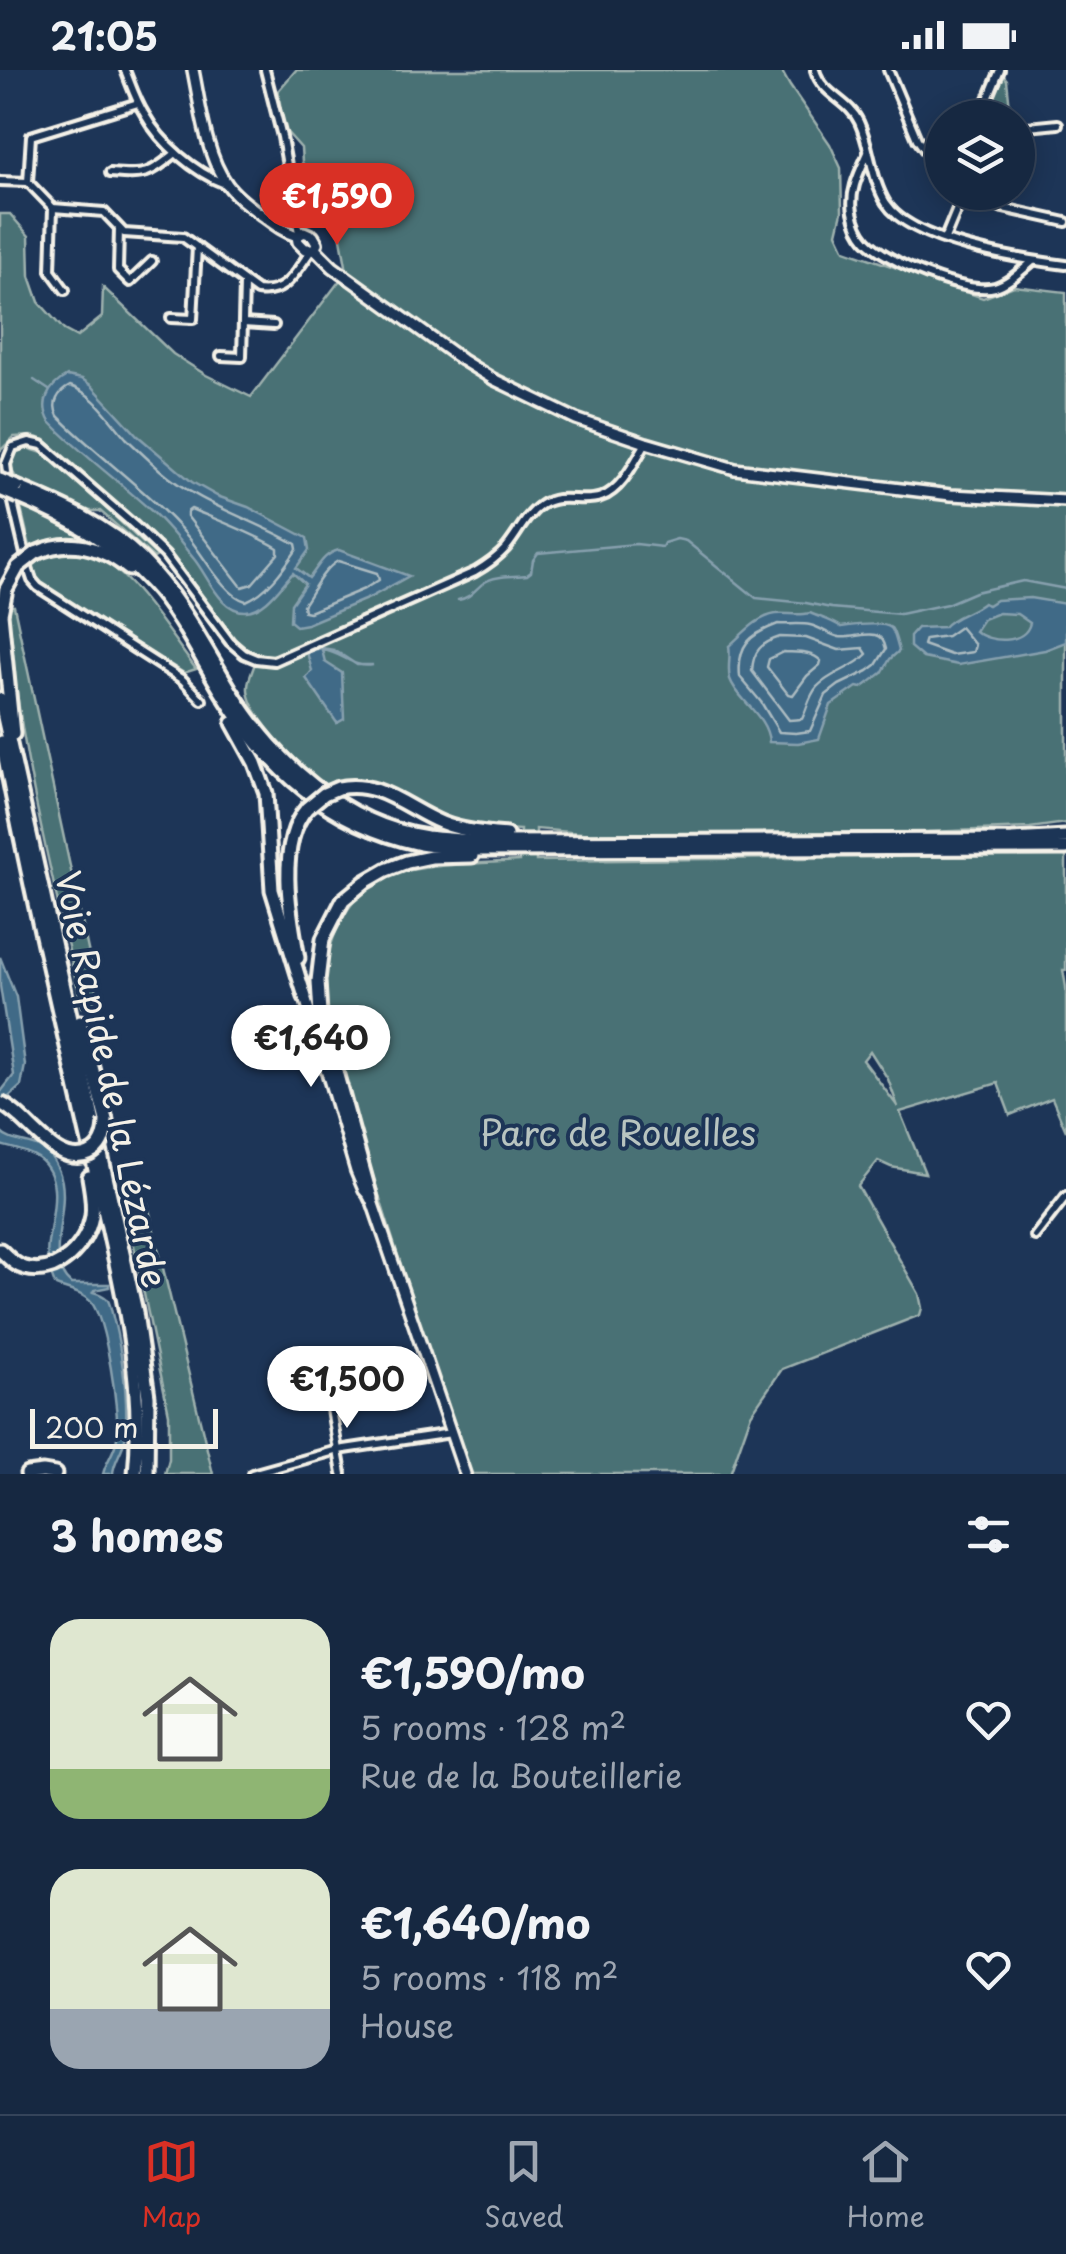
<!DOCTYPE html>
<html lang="en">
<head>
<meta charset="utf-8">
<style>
  :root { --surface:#162841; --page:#23344c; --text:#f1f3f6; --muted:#9ea6b1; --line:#35445a; --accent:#d93025 }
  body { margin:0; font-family:"Playpen Sans",sans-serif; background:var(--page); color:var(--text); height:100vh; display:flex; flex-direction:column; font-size:38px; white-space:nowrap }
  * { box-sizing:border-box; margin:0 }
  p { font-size:32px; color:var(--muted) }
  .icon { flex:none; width:55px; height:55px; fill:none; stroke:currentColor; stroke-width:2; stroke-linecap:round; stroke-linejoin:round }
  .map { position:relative; height:1404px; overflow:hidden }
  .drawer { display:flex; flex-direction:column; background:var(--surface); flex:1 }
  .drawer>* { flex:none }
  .fabs { position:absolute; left:925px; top:30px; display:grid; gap:20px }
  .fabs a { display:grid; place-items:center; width:110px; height:110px; border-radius:50%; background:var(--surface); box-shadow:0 5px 25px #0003,0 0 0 2px var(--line); font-size:50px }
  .scale { position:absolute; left:30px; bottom:25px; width:188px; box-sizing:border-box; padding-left:10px; border:5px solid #f4f1e8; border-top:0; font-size:28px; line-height:35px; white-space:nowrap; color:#f4f1e8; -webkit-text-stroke:8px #1d3557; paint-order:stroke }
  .price { position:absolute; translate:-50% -85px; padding:0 22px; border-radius:35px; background:#fff; color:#222; font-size:32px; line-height:65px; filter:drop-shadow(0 2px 5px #0008) }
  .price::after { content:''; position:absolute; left:50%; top:60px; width:30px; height:22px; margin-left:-15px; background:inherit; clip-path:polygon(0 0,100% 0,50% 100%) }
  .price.current { background:var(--accent); color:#fff }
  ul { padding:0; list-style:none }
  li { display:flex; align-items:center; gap:30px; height:250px; padding:0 50px }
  li span { display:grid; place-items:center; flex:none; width:280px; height:200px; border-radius:30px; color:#555 }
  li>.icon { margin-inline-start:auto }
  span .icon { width:120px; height:120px; fill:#fffc; stroke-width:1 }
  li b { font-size:42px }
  h2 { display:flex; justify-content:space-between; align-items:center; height:120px; padding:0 50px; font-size:42px }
  .status { display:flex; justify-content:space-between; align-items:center; height:70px; padding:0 50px; background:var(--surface); direction:ltr }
  .status svg { height:28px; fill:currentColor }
  .menu { display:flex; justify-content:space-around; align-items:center; height:140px; border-top:2px solid var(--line); background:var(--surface); font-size:28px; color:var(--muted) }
  .menu a { display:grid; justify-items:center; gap:5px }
  .menu .current { color:var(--accent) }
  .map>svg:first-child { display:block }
</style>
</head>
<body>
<div class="status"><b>21:05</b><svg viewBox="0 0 49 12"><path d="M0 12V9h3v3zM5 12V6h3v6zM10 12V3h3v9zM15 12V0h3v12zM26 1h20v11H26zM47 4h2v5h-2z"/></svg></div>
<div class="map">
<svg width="1066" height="1404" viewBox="0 0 1066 1404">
  <rect width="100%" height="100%" fill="#1d3557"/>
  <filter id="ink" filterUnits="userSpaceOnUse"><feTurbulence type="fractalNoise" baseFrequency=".01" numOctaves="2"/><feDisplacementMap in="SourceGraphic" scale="20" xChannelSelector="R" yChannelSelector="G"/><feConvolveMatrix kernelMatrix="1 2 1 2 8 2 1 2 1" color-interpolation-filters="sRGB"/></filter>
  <g filter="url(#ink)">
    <g fill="#497175" stroke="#9eb1ae" stroke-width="2.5" fill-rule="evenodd">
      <path d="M296,0H781L790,16L830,74L841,98L842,142L837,163L845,180L983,228L1014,216L1066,222V753L1030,758L928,762L593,764L536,759V791L1066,785V900H1063L1066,917V1061L1052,1028L1010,1045L998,1013L900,1042L925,1103L891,1097L878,1091L858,1116L919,1224L922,1238L920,1245L782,1299L751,1344L730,1404H470C435,1301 401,1197 369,1093C356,1054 344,1015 335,976C331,962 325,946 324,931C321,890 337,842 370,815C399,793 482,794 519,791L520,760C497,758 470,760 449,751C405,732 375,700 324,717C304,697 246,646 248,617C248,608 255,596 257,587L243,579L170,484L73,394L45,370L32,366L14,367L0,381V144H10L29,166L30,206L39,232L64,260L77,267L102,247L103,217L173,284L206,305L251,327L347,201L334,131L311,106L302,92L301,78L284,59L278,21ZM870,981L888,1009L898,1037L863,990Z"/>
      <polygon points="1004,6 1007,10 1011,47 985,47"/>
      <polygon points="27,378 49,385 157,486 154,488 100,441 90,441 18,411 11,399 12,389 17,382"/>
      <polygon points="20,434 87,468 49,470 30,476"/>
      <path d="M68,482C80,483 95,485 105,491C138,513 171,567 196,599L184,603L39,512L32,494L49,486Z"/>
      <path d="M14,536L99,931L82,937C52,805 17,673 8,537Z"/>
      <polygon points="147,1130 154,1161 213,1404 165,1404 169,1389 169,1344 133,1171"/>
    </g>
    <g fill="#3f6a87" stroke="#87a0ae" stroke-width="2.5" fill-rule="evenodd">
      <path d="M67,306L82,309L92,316L138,366L192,412L217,426L248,437L307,468L309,480L296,498L309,508C319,496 323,484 339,480L409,506L369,528L307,554L296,556L290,551L291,534L305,514L293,503C281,515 266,540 246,541C220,542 208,506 194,489C180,472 165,452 148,438C116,409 80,383 50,352C39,334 48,316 67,306Z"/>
      <path d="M1030,528L1066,534V572L1045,580L958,595L923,588L910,577V566L917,558L944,557C954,545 971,543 983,533L988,535L996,530ZM998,543L1017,544L1030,553C1025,575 989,573 975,561L983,549Z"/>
      <path d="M810,543C821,548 831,550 841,557C849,556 883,551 891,558C894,561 898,577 899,581L890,589L882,603L862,618L857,617L831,635L819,669L798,673L769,672C767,645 737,630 730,609C727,599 731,586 729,576C743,564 756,547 776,544C788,543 799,546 810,543Z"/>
      <path d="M321,578L334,580L357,595H373C352,599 343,582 322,580L325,592L342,603L344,649L337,653L306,608L312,601L307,582Z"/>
      <polygon points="0,887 16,927 25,995 21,1016 0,1035 0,1023 14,1005 0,916"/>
      <path d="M0,1062C17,1079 43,1064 58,1099C75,1136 40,1188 71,1214H109V1217L94,1220L93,1222C97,1223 104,1226 107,1229C111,1234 112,1245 114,1251C123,1289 129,1329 125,1368C123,1381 113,1392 113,1404H103C106,1391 115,1382 117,1368C120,1345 106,1249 91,1232C83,1223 67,1220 56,1216L54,1212C49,1201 46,1185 48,1173C51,1147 65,1108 38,1088C28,1081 12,1078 0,1075Z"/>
    </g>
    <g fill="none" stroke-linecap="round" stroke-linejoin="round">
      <g stroke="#acbbc1" stroke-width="2.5">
        <path d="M70,316C94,323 110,350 126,368C137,379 149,390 160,400C200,435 251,448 296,474L297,479C284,498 268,522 246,531C225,526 204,486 189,468C150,422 101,389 58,346C51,334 58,322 70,316Z"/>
        <path d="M191,439C220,451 250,462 278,478V484L252,514L242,517L187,446V442Z"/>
        <path d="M338,491L377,503L379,510L364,519L309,542L304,541L303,535C313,521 323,499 338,491Z"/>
        <path d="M778,554C788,555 800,553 810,555C820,557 829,565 839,567C856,570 881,553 886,579L876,595L868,601L839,615L826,625L810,661L796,663L779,662L761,632L740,607C737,575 749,565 778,554Z"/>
        <polygon points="960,557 975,575 973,582 951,585 923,575 925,569 947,566"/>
        <path d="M780,567L806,568L839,580L863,578L867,584C853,599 831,602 817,617C809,626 807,639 802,649L789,650L752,601C753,581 761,573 780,567Z"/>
        <path d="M783,582C796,583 811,581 821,591L820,595L807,606L793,625L788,624L767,597L769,589Z"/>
      </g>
      <g stroke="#87a0ae" stroke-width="2.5">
        <polyline points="34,310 49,320"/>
        <path d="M458,530C473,527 474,519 485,512C495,505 515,507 527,505L531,502L533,490L538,483L636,474L662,477L664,473L677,469L686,471L756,528L806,533L831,538L900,544L947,534L975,522L1023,511L1066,519"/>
      </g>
      <g stroke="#f4f1e8" stroke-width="14">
        <g id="street">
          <path d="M125,0C131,15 136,31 145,45C161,74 194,102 225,114"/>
          <polyline points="265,0 282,67 299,163"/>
          <path d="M815,0C822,25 849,30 859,52C871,78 871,109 886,133C913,174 1020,189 1066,195"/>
          <polyline points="888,0 917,69 942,103"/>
          <polyline points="980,48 1000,0"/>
          <polyline points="1018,58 1058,54"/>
          <path d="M868,83C860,101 849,121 853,142C855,152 859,162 866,170C886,192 966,225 995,217C1009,213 1022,200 1033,191"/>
          <path d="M110,103C146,106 148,105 176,83"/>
          <path d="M0,111L28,112L53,138L104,142L124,163L183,167L257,221C287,225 295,202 311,181"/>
          <polyline points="28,112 31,66 138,33"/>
          <polyline points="967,122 1003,138 1066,152"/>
          <polyline points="53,138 51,201 65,220"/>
          <polyline points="119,159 118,200 130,212 152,191"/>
          <polyline points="945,168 964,122"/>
          <polyline points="171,248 193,249 197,177"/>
          <polyline points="243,253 274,255"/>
          <polyline points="221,286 242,287 244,214"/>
          <path d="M8,411L6,394L13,377L29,372L42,375L135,456L165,485L230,572L244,584L256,589L274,591L475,502C487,495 497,488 506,478C517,465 526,445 541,435C561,422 581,434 601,427C622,420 635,391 646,373"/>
          <polyline points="11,424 29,501 32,510 38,517 183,610 202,630"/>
          <polyline points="1035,1166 1066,1126"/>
          <polyline points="329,1327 342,1404"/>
          <polyline points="252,1404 338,1380 451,1363"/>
        </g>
      </g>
      <g stroke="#f4f1e8" stroke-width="16">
        <g id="secondary">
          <path d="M193,0C200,34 206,87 227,114C236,127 251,137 263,146C274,154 284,162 297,166L304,162L313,166L317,173L315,179H305L298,172L297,166"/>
          <polyline points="315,179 333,197 462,290 493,309 576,349 646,373 735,399 951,425 1066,431"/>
          <polyline points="305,927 356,1101 364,1120 371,1128 465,1404"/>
        </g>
      </g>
      <g stroke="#f4f1e8" stroke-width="19">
        <g id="highway">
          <path d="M17,417C61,435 107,455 141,489C180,528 203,575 231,621C274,691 342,754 427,767C444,769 462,770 480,772L1012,770L1066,767"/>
          <path d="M19,427C69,448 114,472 151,513C180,544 199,585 221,621C268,699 329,754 420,774C437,777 455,778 473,780L1066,778"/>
          <path d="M36,483C69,468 101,476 129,499"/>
          <polyline points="6,519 1,544 13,664"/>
          <polyline points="0,629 136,1242 148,1326 147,1404"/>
          <polyline points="233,653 255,693 266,723 272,820 305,927"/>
          <path d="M2,672C28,810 60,945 91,1082C114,1187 146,1295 135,1404"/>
          <path d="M338,718C379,709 407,739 442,753C462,761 485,763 506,765"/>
          <path d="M298,888C290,845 276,774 307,738"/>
          <polyline points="80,952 106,1050"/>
          <polyline points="371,1128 320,944 318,911 323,869 343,830 365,812 386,800 407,792 431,787 472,786"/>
          <path d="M0,1180C8,1187 15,1196 25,1198C58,1207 87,1175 92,1146C94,1132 91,1120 89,1107"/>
          <polyline points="27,1404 43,1402 55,1404"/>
        </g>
      </g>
      <use href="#street" stroke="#1d3557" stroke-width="6"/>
      <use href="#secondary" stroke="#1d3557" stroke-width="9"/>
      <use href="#highway" stroke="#1d3557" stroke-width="11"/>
      <g stroke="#f4f1e8" stroke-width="19" stroke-linecap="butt">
        <g id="highway-bridge">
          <polyline points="0,410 17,417"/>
          <polyline points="0,419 19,427"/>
          <polyline points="6,519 18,497 36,483"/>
          <polyline points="307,738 324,724 338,718"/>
          <path d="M0,1033C28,1045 56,1099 89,1084C103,1078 106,1064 106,1050"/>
        </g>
      </g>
      <use href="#highway-bridge" stroke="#1d3557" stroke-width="11"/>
    </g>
  </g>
  <g text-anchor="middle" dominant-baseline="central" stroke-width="8" stroke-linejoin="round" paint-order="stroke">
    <g font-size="35" fill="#f4f1e8" stroke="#1d3557">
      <text transform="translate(113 1009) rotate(78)">Voie Rapide de la Lézarde</text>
    </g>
    <g font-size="35" fill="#b8c4c0" stroke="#1d3557">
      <text x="618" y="1061">Parc de Rouelles</text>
    </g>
  </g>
</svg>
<div class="fabs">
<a><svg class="icon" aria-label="layers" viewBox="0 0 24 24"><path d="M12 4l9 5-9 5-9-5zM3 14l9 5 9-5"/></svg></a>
</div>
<div class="scale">200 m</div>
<b class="price current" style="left:337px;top:178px">€1,590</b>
<b class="price" style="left:311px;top:1020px">€1,640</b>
<b class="price" style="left:347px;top:1361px">€1,500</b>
</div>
<section class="drawer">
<h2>3 homes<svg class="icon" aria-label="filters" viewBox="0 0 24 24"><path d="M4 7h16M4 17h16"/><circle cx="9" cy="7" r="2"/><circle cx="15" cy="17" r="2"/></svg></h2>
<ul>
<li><span style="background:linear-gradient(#dfe7d0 75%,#8fb573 0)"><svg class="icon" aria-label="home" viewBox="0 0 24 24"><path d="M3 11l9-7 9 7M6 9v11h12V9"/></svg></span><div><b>€1,590/mo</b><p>5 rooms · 128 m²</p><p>Rue de la Bouteillerie</p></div><svg class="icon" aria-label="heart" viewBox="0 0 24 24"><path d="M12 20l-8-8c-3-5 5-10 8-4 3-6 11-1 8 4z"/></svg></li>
<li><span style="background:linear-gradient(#dfe7d0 70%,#9aa5b1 0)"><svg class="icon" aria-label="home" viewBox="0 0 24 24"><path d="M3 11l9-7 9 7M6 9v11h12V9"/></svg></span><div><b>€1,640/mo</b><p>5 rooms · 118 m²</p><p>House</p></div><svg class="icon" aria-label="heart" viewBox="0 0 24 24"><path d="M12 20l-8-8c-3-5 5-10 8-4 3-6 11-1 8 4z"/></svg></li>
</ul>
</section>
<nav class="menu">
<a class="current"><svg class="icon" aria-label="map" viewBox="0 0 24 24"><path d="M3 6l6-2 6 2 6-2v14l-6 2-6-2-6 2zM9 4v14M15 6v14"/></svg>Map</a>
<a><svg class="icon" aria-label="saved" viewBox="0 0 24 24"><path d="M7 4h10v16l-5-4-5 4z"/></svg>Saved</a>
<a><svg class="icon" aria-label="home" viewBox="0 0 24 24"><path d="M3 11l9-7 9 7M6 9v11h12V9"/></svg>Home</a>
</nav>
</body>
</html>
